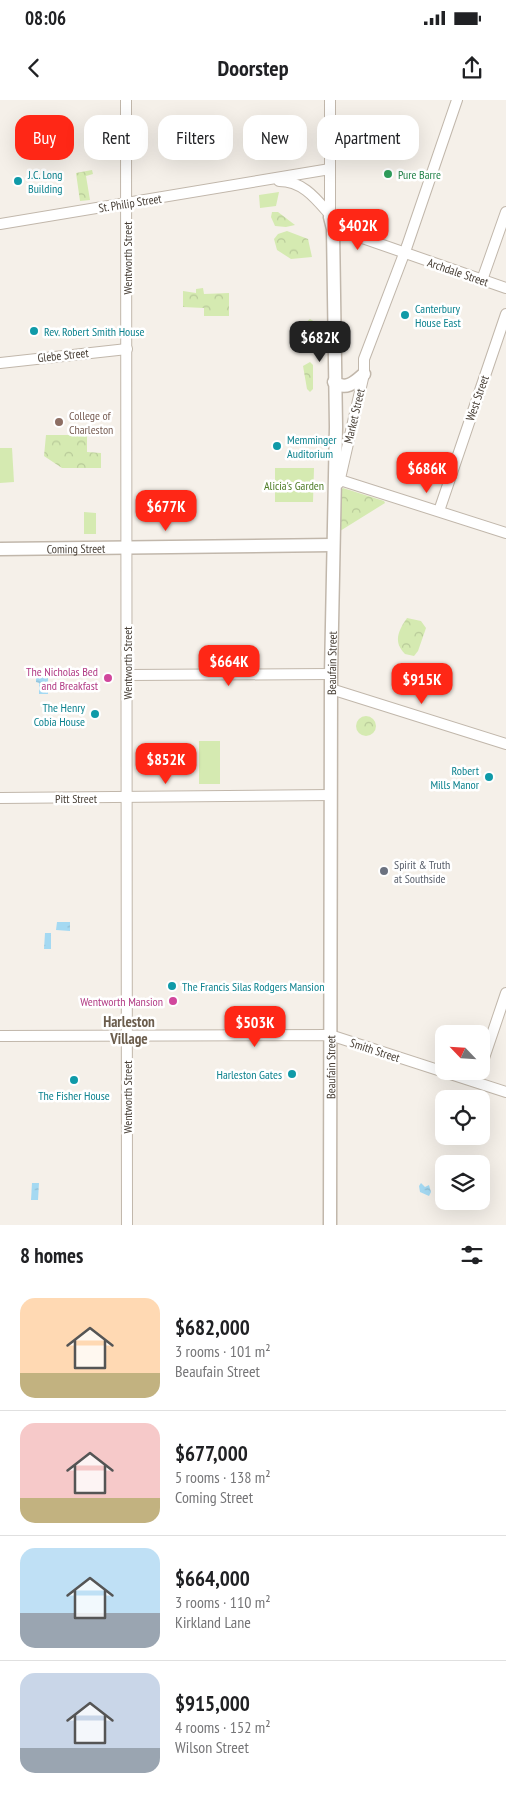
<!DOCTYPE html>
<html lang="en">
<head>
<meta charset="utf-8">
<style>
  :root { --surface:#fff; --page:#f2f2f2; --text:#202124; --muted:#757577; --line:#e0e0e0; --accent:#ff2716 }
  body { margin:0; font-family:"PT Sans Narrow",sans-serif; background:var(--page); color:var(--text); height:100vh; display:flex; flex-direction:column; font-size:19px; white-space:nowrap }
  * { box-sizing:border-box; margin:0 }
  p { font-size:16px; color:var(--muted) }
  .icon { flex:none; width:28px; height:28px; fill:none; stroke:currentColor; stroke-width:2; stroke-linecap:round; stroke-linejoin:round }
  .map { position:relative; height:1125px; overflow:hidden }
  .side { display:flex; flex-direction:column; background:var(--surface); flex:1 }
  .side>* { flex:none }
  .top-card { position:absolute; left:15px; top:15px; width:476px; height:45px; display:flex; gap:10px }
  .needle { width:32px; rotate:295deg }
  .tools { position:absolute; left:435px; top:925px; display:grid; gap:10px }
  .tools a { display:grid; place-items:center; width:55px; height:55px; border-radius:10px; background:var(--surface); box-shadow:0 5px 20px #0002; font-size:25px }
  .price { position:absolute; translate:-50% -42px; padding:0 11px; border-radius:10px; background:var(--accent); color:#fff; font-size:16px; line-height:32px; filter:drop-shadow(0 1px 2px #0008) }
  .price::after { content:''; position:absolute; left:50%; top:30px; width:15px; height:11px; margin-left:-8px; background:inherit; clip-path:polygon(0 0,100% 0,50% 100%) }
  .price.active { background:#222; color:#fff }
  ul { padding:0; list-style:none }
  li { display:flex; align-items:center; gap:15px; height:125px; padding:0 20px }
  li+li { border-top:1px solid var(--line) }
  li span { display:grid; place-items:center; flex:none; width:140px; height:100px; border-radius:15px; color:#555 }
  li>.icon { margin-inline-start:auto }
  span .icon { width:60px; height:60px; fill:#fffc; stroke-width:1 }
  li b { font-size:21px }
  h2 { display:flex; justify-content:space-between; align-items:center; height:60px; padding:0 20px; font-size:21px }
  .pill { padding:0 18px; border-radius:15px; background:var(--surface); box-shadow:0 5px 20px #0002; font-size:18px; line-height:45px }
  .pill.active { background:var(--accent); color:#fff }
  .status { display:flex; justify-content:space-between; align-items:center; height:35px; padding:0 25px; background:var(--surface); direction:ltr }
  .status svg { height:14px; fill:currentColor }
  header { display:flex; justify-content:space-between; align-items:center; height:65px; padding:0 20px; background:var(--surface); font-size:22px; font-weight:700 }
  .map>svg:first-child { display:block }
</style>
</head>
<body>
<div class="status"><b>08:06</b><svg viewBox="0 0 49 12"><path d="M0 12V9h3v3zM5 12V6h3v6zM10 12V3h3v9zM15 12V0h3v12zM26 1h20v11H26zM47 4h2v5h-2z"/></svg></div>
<header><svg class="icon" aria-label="back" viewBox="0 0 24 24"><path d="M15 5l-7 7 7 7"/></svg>Doorstep<svg class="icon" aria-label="share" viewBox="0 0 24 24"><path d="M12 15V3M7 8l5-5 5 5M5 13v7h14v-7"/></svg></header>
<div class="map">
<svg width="506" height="1125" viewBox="0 0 506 1125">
  <defs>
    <pattern id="park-crowns" width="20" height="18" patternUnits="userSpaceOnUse" patternTransform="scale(1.25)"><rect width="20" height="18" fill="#d5eab1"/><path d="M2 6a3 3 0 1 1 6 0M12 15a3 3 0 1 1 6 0" fill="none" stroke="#b8ca99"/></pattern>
    <pattern id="water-ripples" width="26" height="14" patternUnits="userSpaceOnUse" patternTransform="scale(1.25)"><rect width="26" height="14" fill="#a4d9f2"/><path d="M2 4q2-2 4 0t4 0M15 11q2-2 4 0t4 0" fill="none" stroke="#8fbbd0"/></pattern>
  </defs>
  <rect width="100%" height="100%" fill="#f5f0e9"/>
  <g fill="#d5eab1">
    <polygon points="279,92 276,106 260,108 259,95"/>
    <polygon points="0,348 12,348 14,382 0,383"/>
    <polygon points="275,368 314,368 313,402 275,402"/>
    <polygon points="84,412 96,413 96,434 84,434"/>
    <rect x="199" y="641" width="21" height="43"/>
  </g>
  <g fill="url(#park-crowns)">
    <polygon points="92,70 93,74 86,76 90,100 80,101 76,73"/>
    <polygon points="272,112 278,112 295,125 286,127 275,126 271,117"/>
    <polygon points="287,131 308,139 312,157 291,159 277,150 274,139 278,134"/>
    <polygon points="203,188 204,194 229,193 229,216 204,216 204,208 183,207 183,191 196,193 196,189"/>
    <path d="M310,219L315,222L312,241C305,237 304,231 305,223Z"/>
    <polygon points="310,262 313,265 313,289 310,292 307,289 303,266"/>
    <polygon points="46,335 87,335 87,352 101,353 101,368 62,368 44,356"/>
    <polygon points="343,388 384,401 385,403 340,431 341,390"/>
    <path d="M407,518L421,521L426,528L418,551L414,556L405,554C393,542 398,531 407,518Z"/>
    <circle cx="366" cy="626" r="10"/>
  </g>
  <g fill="url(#water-ripples)">
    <polygon points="36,577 48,577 48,594 39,594 39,583 36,582"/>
    <polygon points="57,822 70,822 70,831 56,830"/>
    <polygon points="45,833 51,833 51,849 44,849"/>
    <polygon points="32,1083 39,1083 38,1100 31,1100"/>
    <polygon points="421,1083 425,1087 429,1085 431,1092 429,1096 420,1092 419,1086"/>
  </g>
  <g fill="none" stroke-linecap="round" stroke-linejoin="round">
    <g stroke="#c1b7ab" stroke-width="12">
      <g id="minor">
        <polyline points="126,0 127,1125"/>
        <path d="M279,81C314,81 326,119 351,134L506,188"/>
        <polyline points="330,116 330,0"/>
        <polyline points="0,124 330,69"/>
        <polyline points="482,180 506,112"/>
        <polyline points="0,263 127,249"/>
        <polyline points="340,380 506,433"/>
        <polyline points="339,383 364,274 364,259 407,146 457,0"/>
        <polyline points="439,411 506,214"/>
        <polyline points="127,575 331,574"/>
        <polyline points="331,589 506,644"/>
        <polyline points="0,698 331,695"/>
        <polyline points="0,936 330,935 506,992"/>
        <polyline points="481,967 506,893"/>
      </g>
    </g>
    <g stroke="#c1b7ab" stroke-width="15">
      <g id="tertiary">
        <path d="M334,282C346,291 355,282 364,274"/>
        <path id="s1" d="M0,449L332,445"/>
        <path id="s2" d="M330,1125L331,574L336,327L333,129L330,117"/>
      </g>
    </g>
    <use href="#minor" stroke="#fff" stroke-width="10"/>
    <use href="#tertiary" stroke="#fff" stroke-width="12"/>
  </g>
  <circle fill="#2e9e5b" stroke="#fff" stroke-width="2" cx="388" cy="74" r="5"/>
  <g fill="#0f9aa8" stroke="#fff" stroke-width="2">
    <circle cx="18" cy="81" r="5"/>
    <circle cx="405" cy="215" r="5"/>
    <circle cx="34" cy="231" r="5"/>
    <circle cx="277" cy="346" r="5"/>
    <circle cx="95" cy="614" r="5"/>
    <circle cx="489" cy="677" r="5"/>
    <circle cx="172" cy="886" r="5"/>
    <circle cx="292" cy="974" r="5"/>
    <circle cx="74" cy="980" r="5"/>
  </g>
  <circle fill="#8d6e63" stroke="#fff" stroke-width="2" cx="59" cy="322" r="5"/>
  <g fill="#d1479c" stroke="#fff" stroke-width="2">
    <circle cx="108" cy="578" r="5"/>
    <circle cx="173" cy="901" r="5"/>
  </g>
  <circle fill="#6b7280" stroke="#fff" stroke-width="2" cx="384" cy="771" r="5"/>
  <g text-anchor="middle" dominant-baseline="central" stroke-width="5" stroke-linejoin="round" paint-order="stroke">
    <g font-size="12" fill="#0d838f" stroke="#fff" text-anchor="start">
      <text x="28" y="74">J.C. Long<tspan x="28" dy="14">Building</tspan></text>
      <text x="415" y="208">Canterbury<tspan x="415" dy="14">House East</tspan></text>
      <text x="44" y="231">Rev. Robert Smith House</text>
      <text x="287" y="339">Memminger<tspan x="287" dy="14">Auditorium</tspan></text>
      <text x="85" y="607" text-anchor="end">The Henry<tspan x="85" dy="14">Cobia House</tspan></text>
      <text x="479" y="670" text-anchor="end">Robert<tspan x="479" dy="14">Mills Manor</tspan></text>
      <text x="182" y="886">The Francis Silas Rodgers Mansion</text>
      <text x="282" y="974" text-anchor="end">Harleston Gates</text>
      <text x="74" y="995" text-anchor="middle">The Fisher House</text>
    </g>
    <g font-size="12" fill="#27864d" stroke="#fff" text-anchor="start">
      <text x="398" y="74">Pure Barre</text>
    </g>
    <g font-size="12" fill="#494037" stroke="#fff">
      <text transform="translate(130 103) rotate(-9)">St. Philip Street</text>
      <text transform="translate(127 158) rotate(-90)">Wentworth Street</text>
      <text transform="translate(458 172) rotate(19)">Archdale Street</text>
      <text transform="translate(63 255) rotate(-6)">Glebe Street</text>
      <text transform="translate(477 298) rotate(-71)">West Street</text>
      <text transform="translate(354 316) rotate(-77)">Market Street</text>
      <text stroke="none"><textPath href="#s1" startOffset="76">Coming Street</textPath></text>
      <text stroke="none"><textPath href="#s2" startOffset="562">Beaufain Street</textPath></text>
      <text transform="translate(127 563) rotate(-90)">Wentworth Street</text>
      <text x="76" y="698">Pitt Street</text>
      <text transform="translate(375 950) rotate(18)">Smith Street</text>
      <text stroke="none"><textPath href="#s2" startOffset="158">Beaufain Street</textPath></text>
      <text transform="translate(127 997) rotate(-90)">Wentworth Street</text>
    </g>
    <g font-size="12" fill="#785e54" stroke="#fff" text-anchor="start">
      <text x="69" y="315">College of<tspan x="69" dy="14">Charleston</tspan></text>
    </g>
    <g font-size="12" fill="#4f7d28" stroke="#fff">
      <text x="294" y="385">Alicia's Garden</text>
    </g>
    <g font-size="12" fill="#b23c85" stroke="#fff" text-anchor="end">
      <text x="98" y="571">The Nicholas Bed<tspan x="98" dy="14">and Breakfast</tspan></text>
      <text x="163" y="901">Wentworth Mansion</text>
    </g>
    <g font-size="12" fill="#5b616d" stroke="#fff" text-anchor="start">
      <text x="394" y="764">Spirit &amp; Truth<tspan x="394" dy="14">at Southside</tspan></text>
    </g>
    <g font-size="15" font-weight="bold" fill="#6c5e4e" stroke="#fff">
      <text x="129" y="921">Harleston<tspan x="129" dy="17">Village</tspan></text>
    </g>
  </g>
</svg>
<div class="tools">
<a><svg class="needle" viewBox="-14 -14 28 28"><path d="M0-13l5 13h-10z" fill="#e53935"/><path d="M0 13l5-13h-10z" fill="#757577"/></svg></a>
<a><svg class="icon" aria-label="locate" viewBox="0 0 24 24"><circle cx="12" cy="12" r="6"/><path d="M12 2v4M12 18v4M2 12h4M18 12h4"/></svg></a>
<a><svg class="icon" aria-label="layers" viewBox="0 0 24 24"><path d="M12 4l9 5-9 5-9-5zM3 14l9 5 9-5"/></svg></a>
</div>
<b class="price" style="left:358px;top:151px">$402K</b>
<b class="price active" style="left:320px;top:263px">$682K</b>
<b class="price" style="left:427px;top:394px">$686K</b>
<b class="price" style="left:166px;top:432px">$677K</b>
<b class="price" style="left:229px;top:587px">$664K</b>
<b class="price" style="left:422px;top:605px">$915K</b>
<b class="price" style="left:166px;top:685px">$852K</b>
<b class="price" style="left:255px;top:948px">$503K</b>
<div class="top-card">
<a class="pill active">Buy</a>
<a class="pill">Rent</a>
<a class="pill">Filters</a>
<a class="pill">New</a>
<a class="pill">Apartment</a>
</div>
</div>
<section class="side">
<h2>8 homes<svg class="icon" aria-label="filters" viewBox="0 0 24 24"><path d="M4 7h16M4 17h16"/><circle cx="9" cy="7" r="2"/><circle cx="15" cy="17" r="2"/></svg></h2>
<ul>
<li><span style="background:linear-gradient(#ffd9b3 75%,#c2b280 0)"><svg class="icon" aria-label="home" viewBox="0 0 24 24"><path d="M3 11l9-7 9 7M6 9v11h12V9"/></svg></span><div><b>$682,000</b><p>3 rooms · 101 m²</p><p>Beaufain Street</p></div></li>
<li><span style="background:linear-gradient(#f6c9c9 75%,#c2b280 0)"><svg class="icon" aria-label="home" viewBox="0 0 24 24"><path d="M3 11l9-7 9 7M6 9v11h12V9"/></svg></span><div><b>$677,000</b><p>5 rooms · 138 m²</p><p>Coming Street</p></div></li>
<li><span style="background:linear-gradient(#bfe0f5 65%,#9aa5b1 0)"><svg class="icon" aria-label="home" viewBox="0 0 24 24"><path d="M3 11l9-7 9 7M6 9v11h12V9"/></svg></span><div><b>$664,000</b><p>3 rooms · 110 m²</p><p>Kirkland Lane</p></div></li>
<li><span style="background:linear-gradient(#c9d6e8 75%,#9aa5b1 0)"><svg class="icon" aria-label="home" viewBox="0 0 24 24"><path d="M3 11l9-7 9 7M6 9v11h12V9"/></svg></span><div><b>$915,000</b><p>4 rooms · 152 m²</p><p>Wilson Street</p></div></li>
</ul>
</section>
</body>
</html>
